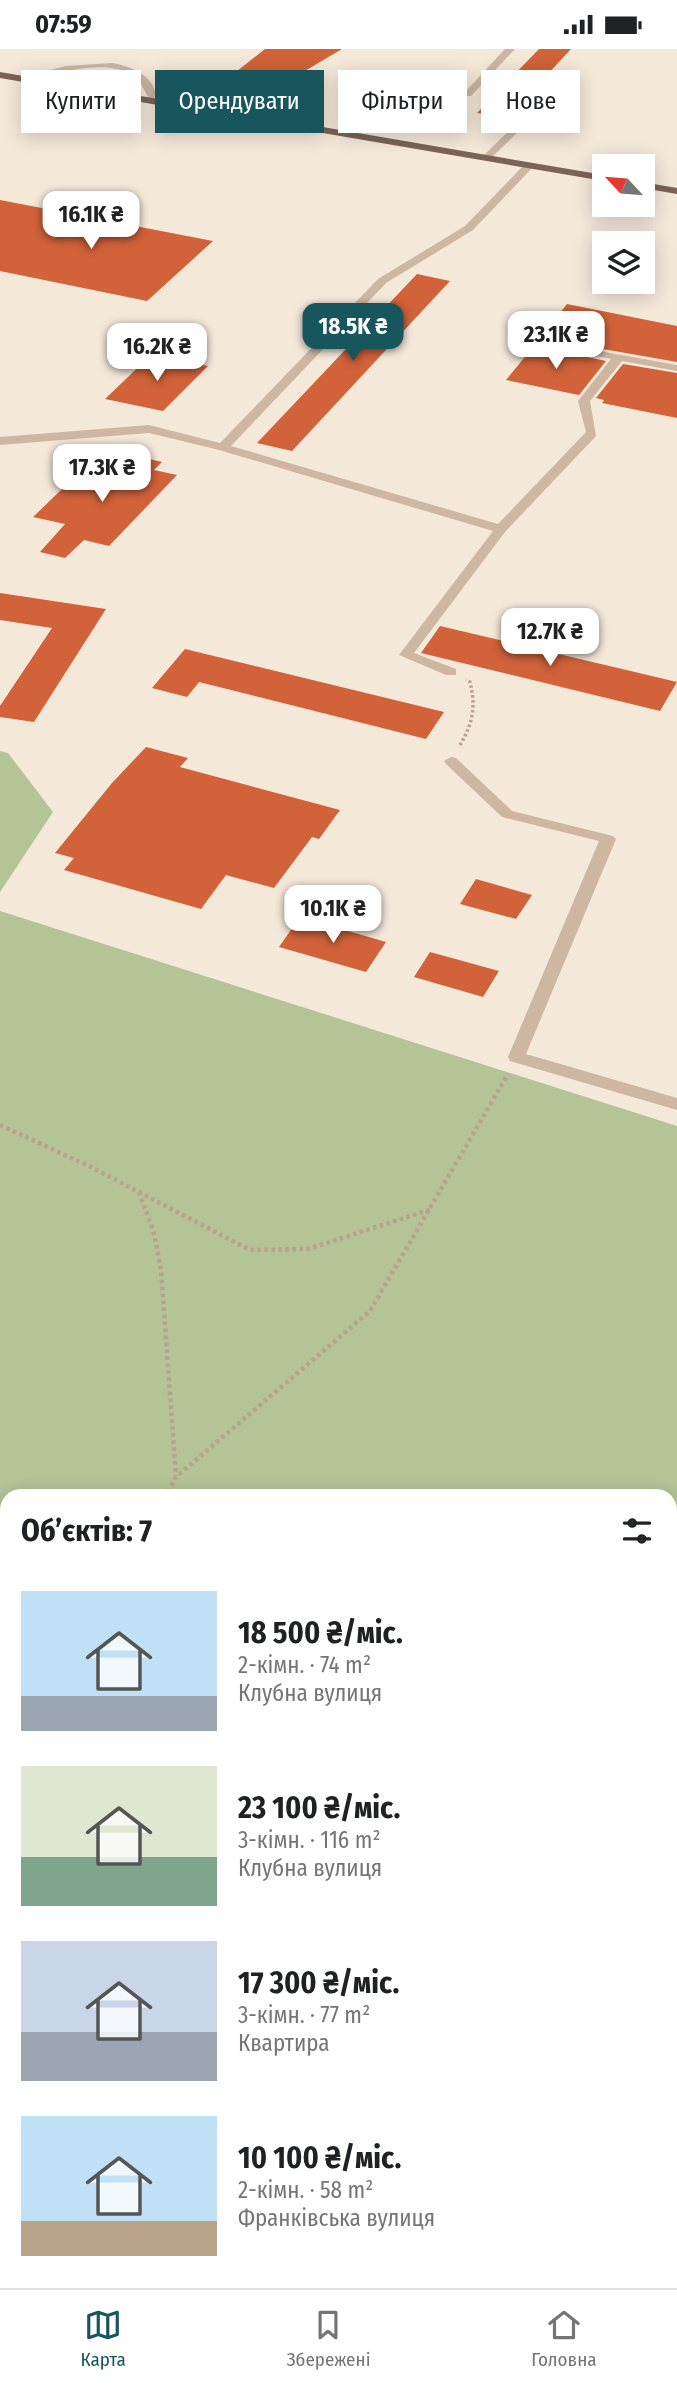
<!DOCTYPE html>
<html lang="uk">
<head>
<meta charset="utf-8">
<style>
  :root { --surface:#fff; --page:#f2f2f2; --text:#202124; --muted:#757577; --line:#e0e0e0; --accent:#18565d }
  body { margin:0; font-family:"Fira Sans Condensed",sans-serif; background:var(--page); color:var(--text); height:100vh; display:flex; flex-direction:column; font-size:26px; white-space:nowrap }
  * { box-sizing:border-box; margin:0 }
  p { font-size:23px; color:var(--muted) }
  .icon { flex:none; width:38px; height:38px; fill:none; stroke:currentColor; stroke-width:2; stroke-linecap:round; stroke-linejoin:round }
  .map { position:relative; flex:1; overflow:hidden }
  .side { position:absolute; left:0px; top:1440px; width:677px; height:800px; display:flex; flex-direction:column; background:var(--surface); border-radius:21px 21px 0 0; box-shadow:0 4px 18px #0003 }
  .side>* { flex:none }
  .banner { position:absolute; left:21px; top:21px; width:635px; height:63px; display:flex; gap:14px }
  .needle { width:46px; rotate:296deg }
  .fabs { position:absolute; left:592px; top:105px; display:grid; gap:14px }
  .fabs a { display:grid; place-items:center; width:63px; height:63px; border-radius:0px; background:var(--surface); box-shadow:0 4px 18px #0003; font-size:35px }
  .price { position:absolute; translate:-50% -60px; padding:0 16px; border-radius:14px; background:#fff; color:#222; font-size:23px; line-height:46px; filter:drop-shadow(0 2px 4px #0008) }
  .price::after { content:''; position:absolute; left:50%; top:42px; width:21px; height:16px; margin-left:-10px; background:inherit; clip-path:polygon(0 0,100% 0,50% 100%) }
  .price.current { background:var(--accent); color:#fff }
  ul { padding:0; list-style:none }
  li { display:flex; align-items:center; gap:21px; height:175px; padding:0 21px }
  li span { display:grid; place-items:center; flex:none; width:196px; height:140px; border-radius:0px; color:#555 }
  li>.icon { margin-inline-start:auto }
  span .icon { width:84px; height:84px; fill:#fffc; stroke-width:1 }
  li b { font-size:30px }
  h2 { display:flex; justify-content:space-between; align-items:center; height:84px; padding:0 21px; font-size:30px }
  .tag { padding:0 24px; border-radius:0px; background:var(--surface); box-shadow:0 4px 18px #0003; font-size:24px; line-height:63px }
  .tag.current { background:var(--accent); color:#fff }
  .status { display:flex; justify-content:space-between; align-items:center; height:49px; padding:0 35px; background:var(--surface); direction:ltr }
  .status svg { height:19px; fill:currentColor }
  .tabs { display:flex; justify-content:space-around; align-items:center; height:98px; border-top:2px solid var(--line); background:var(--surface); font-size:19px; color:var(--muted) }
  .tabs a { display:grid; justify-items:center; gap:4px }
  .tabs .current { color:var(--accent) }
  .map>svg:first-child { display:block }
</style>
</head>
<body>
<div class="status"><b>07:59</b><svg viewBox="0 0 49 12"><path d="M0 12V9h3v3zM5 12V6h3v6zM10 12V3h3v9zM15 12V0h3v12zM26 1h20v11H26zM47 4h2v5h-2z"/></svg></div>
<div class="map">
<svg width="677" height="2239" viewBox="0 0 677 2239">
  <rect width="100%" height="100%" fill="#f4e8d9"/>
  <g fill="#b4c497">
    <polygon points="0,702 8,704 53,763 0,843"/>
    <polygon points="0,862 677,1077 677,2196 670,2194 670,1447 7,1447 7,2128 0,2129"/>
  </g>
  <g fill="#d16239">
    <polygon points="265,0 342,0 276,39 227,30"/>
    <polygon points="539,0 571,0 507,69 477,64"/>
    <polygon points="0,151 213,192 147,252 0,222"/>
    <polygon points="417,225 450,232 292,402 257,394"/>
    <polygon points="567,255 677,277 677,313 540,289"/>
    <polygon points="534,297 606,312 579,346 506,331"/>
    <polygon points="152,305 208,317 163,362 105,350"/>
    <polygon points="623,315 677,324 677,369 602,354 604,351 596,349"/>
    <polygon points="136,407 162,413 154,421 177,426 109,497 84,491 65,509 40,503 65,475 33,468 87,416 120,423"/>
    <polygon points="0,544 106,560 34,673 0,668 0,657 52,579 0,571"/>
    <polygon points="440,577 677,633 660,662 421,604"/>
    <polygon points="185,600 444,663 426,690 199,633 187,648 152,639"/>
    <polygon points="146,698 188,709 180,718 340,761 319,790 312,788 274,839 226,826 201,860 64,821 74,809 55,804 112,734"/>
    <polygon points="476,830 532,846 516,870 460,855"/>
    <polygon points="300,868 386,893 366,923 279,898"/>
    <polygon points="430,903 499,922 483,948 414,928"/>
  </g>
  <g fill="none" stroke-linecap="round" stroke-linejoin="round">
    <path stroke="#b9a18e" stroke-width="3.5" stroke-dasharray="2.5 2.5" stroke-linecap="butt" d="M460,696C473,674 476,658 470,633L466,631"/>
    <g stroke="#b9a18e" stroke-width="4.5" stroke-dasharray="3.5 3.5" stroke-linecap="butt">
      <polyline points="0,1076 91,1118 250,1201 308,1200 432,1160"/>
      <polyline points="139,1143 154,1184 161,1221 176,1427"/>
      <polyline points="168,1443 176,1428 370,1262 508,1025"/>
    </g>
    <g stroke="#b9a18e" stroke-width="6" stroke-dasharray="4.5 4.5" stroke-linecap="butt">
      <polyline points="166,1447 169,1441"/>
      <polyline points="0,1571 7,1570"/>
      <polyline points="571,2239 572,2233"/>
    </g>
    <g fill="#cdb7a3" fill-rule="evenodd">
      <polygon points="505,0 515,0 471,47 465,47 465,43"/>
      <path d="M112,14C134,18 157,28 157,53H151L137,28C105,8 60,24 25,32L20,29L66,17Z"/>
      <polygon points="547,45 555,47 489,111 483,111 483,107"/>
      <polygon points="526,114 535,116 473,181 386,234 231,397 498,475 586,383 578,352 611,310 533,294 533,290 677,316 677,322 622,312 590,352 596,387 505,483 414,604 456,620 456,626 446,626 399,606 493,482 219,401 149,384 0,396 0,388 149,376 220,394 378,230 465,177"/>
      <polygon points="451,708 456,709 512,762 613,787 616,790 526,1005 677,1049 677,1061 510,1012 508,1008 599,792 502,768 446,715 444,712"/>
    </g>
    <g fill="#7b6356" fill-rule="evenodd">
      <polygon points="0,23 604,126 604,132 0,29"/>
      <polygon points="642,133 677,139 677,145 642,139"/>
    </g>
  </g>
</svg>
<div class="fabs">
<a><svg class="needle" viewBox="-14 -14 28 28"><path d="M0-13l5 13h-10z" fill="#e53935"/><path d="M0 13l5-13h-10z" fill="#757577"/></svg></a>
<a><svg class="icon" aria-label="layers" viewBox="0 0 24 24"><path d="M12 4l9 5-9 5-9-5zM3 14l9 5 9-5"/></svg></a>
</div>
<b class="price" style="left:91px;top:202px">16.1K ₴</b>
<b class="price current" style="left:353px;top:314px">18.5K ₴</b>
<b class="price" style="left:556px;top:322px">23.1K ₴</b>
<b class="price" style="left:157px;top:334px">16.2K ₴</b>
<b class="price" style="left:102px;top:455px">17.3K ₴</b>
<b class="price" style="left:550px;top:619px">12.7K ₴</b>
<b class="price" style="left:333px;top:896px">10.1K ₴</b>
<div class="banner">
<a class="tag">Купити</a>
<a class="tag current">Орендувати</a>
<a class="tag">Фільтри</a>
<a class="tag">Нове</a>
</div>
<section class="side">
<h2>Об’єктів: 7<svg class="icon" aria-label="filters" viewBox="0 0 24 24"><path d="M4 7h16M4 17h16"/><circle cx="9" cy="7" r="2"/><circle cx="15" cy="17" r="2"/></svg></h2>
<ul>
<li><span style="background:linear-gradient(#bfe0f5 75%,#9aa5b1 0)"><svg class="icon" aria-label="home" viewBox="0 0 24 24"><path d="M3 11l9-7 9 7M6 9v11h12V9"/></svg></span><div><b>18 500 ₴/міс.</b><p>2-кімн. · 74 m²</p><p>Клубна вулиця</p></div></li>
<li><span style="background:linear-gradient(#dfe7d0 65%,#7fa58c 0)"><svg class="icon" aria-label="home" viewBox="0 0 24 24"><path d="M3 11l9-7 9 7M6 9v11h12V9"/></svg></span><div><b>23 100 ₴/міс.</b><p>3-кімн. · 116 m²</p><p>Клубна вулиця</p></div></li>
<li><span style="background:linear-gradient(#c9d6e8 65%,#9aa5b1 0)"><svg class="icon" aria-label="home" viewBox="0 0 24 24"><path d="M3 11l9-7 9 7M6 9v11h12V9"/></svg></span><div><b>17 300 ₴/міс.</b><p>3-кімн. · 77 m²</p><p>Квартира</p></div></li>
<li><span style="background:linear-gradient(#bfe0f5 75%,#b9a48a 0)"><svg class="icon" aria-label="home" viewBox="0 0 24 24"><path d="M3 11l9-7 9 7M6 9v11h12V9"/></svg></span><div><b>10 100 ₴/міс.</b><p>2-кімн. · 58 m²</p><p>Франківська вулиця</p></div></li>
</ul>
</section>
</div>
<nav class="tabs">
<a class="current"><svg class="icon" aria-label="map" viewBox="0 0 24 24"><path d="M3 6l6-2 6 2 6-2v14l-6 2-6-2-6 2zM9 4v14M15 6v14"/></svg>Карта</a>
<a><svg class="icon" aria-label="saved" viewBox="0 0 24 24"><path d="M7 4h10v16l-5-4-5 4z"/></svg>Збережені</a>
<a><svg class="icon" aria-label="home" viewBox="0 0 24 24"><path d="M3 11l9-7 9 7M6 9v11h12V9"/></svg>Головна</a>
</nav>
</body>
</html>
